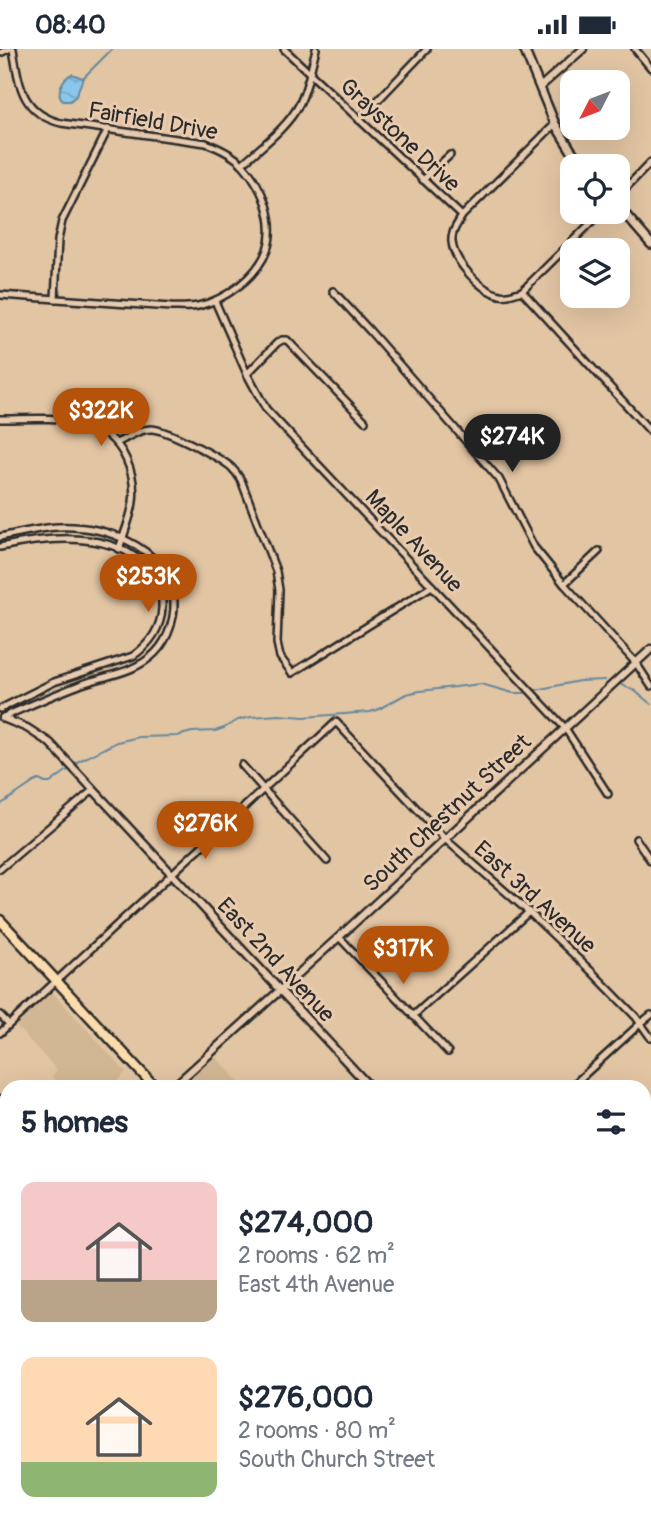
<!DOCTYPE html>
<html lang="en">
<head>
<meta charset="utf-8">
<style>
  :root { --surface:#fff; --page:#f6f6f7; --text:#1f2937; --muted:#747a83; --accent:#b45309 }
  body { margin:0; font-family:Pangolin,sans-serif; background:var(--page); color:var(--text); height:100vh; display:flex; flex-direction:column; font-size:26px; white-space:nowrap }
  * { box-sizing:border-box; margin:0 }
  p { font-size:23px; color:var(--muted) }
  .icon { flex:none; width:38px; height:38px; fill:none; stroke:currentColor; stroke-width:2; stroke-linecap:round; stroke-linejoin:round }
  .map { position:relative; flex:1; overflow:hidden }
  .sheet { position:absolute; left:0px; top:1031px; width:651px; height:450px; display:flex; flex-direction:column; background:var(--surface); border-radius:21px 21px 0 0; box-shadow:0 7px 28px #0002 }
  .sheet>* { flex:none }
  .needle { width:46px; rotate:228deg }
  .buttons { position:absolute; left:560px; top:21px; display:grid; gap:14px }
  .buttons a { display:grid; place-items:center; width:70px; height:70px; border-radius:14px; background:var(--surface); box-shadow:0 7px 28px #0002; font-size:35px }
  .price { position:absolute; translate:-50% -60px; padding:0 16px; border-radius:24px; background:var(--accent); color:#fff; font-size:23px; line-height:46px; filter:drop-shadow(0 2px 4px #0008) }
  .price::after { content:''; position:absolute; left:50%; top:42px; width:21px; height:16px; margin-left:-10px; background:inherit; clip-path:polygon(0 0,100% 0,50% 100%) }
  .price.selected { background:#222; color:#fff }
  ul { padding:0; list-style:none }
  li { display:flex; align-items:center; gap:21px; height:175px; padding:0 21px }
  li span { display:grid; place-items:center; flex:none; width:196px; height:140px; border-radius:14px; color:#555 }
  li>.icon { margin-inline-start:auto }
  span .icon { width:84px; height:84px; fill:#fffc; stroke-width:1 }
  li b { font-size:30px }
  h2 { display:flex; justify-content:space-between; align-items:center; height:84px; padding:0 21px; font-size:30px }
  .status { display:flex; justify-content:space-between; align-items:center; height:49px; padding:0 35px; background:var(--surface); direction:ltr }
  .status svg { height:19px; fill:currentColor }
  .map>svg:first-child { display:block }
</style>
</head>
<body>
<div class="status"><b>08:40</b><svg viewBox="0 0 49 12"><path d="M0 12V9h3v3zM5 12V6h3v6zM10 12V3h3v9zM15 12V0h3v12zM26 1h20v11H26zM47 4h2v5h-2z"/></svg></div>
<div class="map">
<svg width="651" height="1480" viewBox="0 0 651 1480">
  <defs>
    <pattern id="water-waves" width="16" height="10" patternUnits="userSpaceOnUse" patternTransform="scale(1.75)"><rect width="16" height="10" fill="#8bc6eb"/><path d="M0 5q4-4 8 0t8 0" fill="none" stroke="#78aaca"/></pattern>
  </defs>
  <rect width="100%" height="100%" fill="#e2c5a3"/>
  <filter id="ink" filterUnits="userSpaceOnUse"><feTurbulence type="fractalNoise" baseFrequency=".0143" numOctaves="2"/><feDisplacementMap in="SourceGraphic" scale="14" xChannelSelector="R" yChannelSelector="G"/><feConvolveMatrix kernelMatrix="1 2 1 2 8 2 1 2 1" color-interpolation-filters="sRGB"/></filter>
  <g filter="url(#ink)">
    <g fill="#d2b794">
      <polygon points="52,943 126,1023 111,1038 62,1038 52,1027 57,1021 16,977"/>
      <polygon points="215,1007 243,1038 182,1038"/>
    </g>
    <path fill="url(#water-waves)" stroke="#65889e" stroke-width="2" d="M72,25L83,29L76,47L70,52H62C56,42 62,30 72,25Z"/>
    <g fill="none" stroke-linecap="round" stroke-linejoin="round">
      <g stroke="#65889e" stroke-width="2">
        <polyline points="83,29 112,0"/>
        <polyline points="620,635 635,642 651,655"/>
        <polyline points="536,641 579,632 605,631"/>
        <polyline points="75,714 117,693 139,688 177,687 192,683 215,682 224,679 238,671 251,668 279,666 304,668 370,663 377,661 406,645 420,642 481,635 513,644 525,644"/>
        <polyline points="0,756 34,733 39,731 45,734 50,734 69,720"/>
      </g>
      <g stroke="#2b2b2b" stroke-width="10">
        <g id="minor">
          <polyline points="284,0 462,167"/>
          <polyline points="635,0 651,19"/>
          <polyline points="0,4 9,0"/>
          <polyline points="359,71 427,0"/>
          <path d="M555,75L462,167C457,176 451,183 452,193C454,213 481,242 500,246C507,248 515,244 522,242L602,163"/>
          <path d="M242,115C262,97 288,78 300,54C308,38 311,18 316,0"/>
          <polyline points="423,131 450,106"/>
          <polyline points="618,147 651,113"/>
          <polyline points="333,242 370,282 499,430 534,498 564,535 636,614 651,637"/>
          <polyline points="522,242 651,383"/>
          <path d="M0,246L171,258C180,258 189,259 198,257C225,251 257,228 267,201C277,172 262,137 243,116C233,105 219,99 206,94L61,74C21,64 19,35 13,0"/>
          <polyline points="55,250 58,191 62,172 108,80"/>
          <polyline points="215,252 247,325 266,360 565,679 608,745"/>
          <polyline points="247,325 277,294 282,291 287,291 365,372"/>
          <path d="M0,370C44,370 104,361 126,410C132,423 135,438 133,453C131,469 124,484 119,500"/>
          <path d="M116,394C128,389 138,380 151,380C166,380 219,408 231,418C235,422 238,426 241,431L276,522L279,541L277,594L280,608L292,624L432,537"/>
          <path d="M0,488C19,484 39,479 58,478C103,476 163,496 173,545C177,565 169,590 155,604C135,624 107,626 82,635C55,645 29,657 3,668"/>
          <path d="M0,498C46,488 112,480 148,519C157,530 163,544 162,559C161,580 150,595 133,607L54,633L0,660"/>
          <polyline points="564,535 599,502"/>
          <polyline points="242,716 327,812"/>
          <polyline points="636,790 651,812"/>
          <polyline points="0,820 93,741"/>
          <polyline points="339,888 448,1003"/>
          <polyline points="0,966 9,975"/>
          <polyline points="413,967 529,863"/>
          <polyline points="0,984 336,673 445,790 529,863 592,923 636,968 651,989"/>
          <polyline points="571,1038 641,974 651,966"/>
          <polyline points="0,1153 7,1156"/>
          <polyline points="644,1153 651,1148"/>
          <polyline points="0,1167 7,1159"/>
          <polyline points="644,1290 651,1285"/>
          <polyline points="0,1324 7,1330"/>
          <polyline points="0,1403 7,1396"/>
          <polyline points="14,1480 21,1474"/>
        </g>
      </g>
      <g stroke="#2b2b2b" stroke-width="11">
        <g id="tertiary">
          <polyline points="540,38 583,0"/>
          <polyline points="3,669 27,679 50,694 370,1038"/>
          <polyline points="173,1038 339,888 651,600"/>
          <polyline points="644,1333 651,1340"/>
          <polyline points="346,1474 350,1480"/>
        </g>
      </g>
      <g stroke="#2b2b2b" stroke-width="12">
        <g id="secondary">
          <polyline points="524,0 555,75 571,101 584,117"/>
          <polyline points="618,157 651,195"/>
          <polyline points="0,1245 7,1250"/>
          <polyline points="205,1474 208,1480"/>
        </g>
      </g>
      <g stroke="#2b2b2b" stroke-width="13">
        <g id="primary">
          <polyline points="0,871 155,1038"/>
          <polyline points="561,1474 567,1480"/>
        </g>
      </g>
      <use href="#minor" stroke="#e8cbae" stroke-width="5"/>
      <use href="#tertiary" stroke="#e8cbae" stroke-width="6"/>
      <use href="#secondary" stroke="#e8cbae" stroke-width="7"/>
      <use href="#primary" stroke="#fcdcac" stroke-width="8"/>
      <g stroke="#2b2b2b" stroke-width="2">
        <polyline points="0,1046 7,1045"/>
        <polyline points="0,1138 7,1141"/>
        <polyline points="317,1474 320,1480"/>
        <polyline points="403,1480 407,1474"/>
      </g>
    </g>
  </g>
  <g text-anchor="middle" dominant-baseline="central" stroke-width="6" stroke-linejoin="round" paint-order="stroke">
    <g font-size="23" fill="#2b2b2b" stroke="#e8cbae">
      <text transform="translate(153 72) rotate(10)">Fairfield Drive</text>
      <text transform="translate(400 86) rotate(43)">Graystone Drive</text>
      <text transform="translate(414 492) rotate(47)">Maple Avenue</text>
      <text transform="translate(447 764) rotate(-43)">South Chestnut Street</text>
      <text transform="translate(535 848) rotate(42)">East 3rd Avenue</text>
      <text transform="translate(276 911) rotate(47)">East 2nd Avenue</text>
    </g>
  </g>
</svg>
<div class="buttons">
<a><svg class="needle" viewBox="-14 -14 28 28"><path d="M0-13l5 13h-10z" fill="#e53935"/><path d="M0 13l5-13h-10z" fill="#747a83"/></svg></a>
<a><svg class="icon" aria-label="locate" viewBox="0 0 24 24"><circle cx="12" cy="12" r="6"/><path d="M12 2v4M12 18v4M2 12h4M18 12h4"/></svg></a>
<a><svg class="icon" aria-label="layers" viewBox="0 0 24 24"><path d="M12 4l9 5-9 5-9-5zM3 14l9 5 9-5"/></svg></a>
</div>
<b class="price" style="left:101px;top:399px">$322K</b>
<b class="price selected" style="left:512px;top:425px">$274K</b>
<b class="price" style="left:148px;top:565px">$253K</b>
<b class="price" style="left:205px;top:812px">$276K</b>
<b class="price" style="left:403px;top:937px">$317K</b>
<section class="sheet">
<h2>5 homes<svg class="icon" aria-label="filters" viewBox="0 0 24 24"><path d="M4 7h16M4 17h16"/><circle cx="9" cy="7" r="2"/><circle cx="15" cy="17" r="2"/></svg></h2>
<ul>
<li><span style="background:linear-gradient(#f6c9c9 70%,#b9a48a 0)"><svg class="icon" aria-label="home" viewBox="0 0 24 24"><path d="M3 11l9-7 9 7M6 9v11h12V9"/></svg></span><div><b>$274,000</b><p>2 rooms · 62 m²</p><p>East 4th Avenue</p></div></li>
<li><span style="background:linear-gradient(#ffd9b3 75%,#8fb573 0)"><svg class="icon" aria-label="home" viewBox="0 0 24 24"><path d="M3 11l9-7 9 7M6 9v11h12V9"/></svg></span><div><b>$276,000</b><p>2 rooms · 80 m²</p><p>South Church Street</p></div></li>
</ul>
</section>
</div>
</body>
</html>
